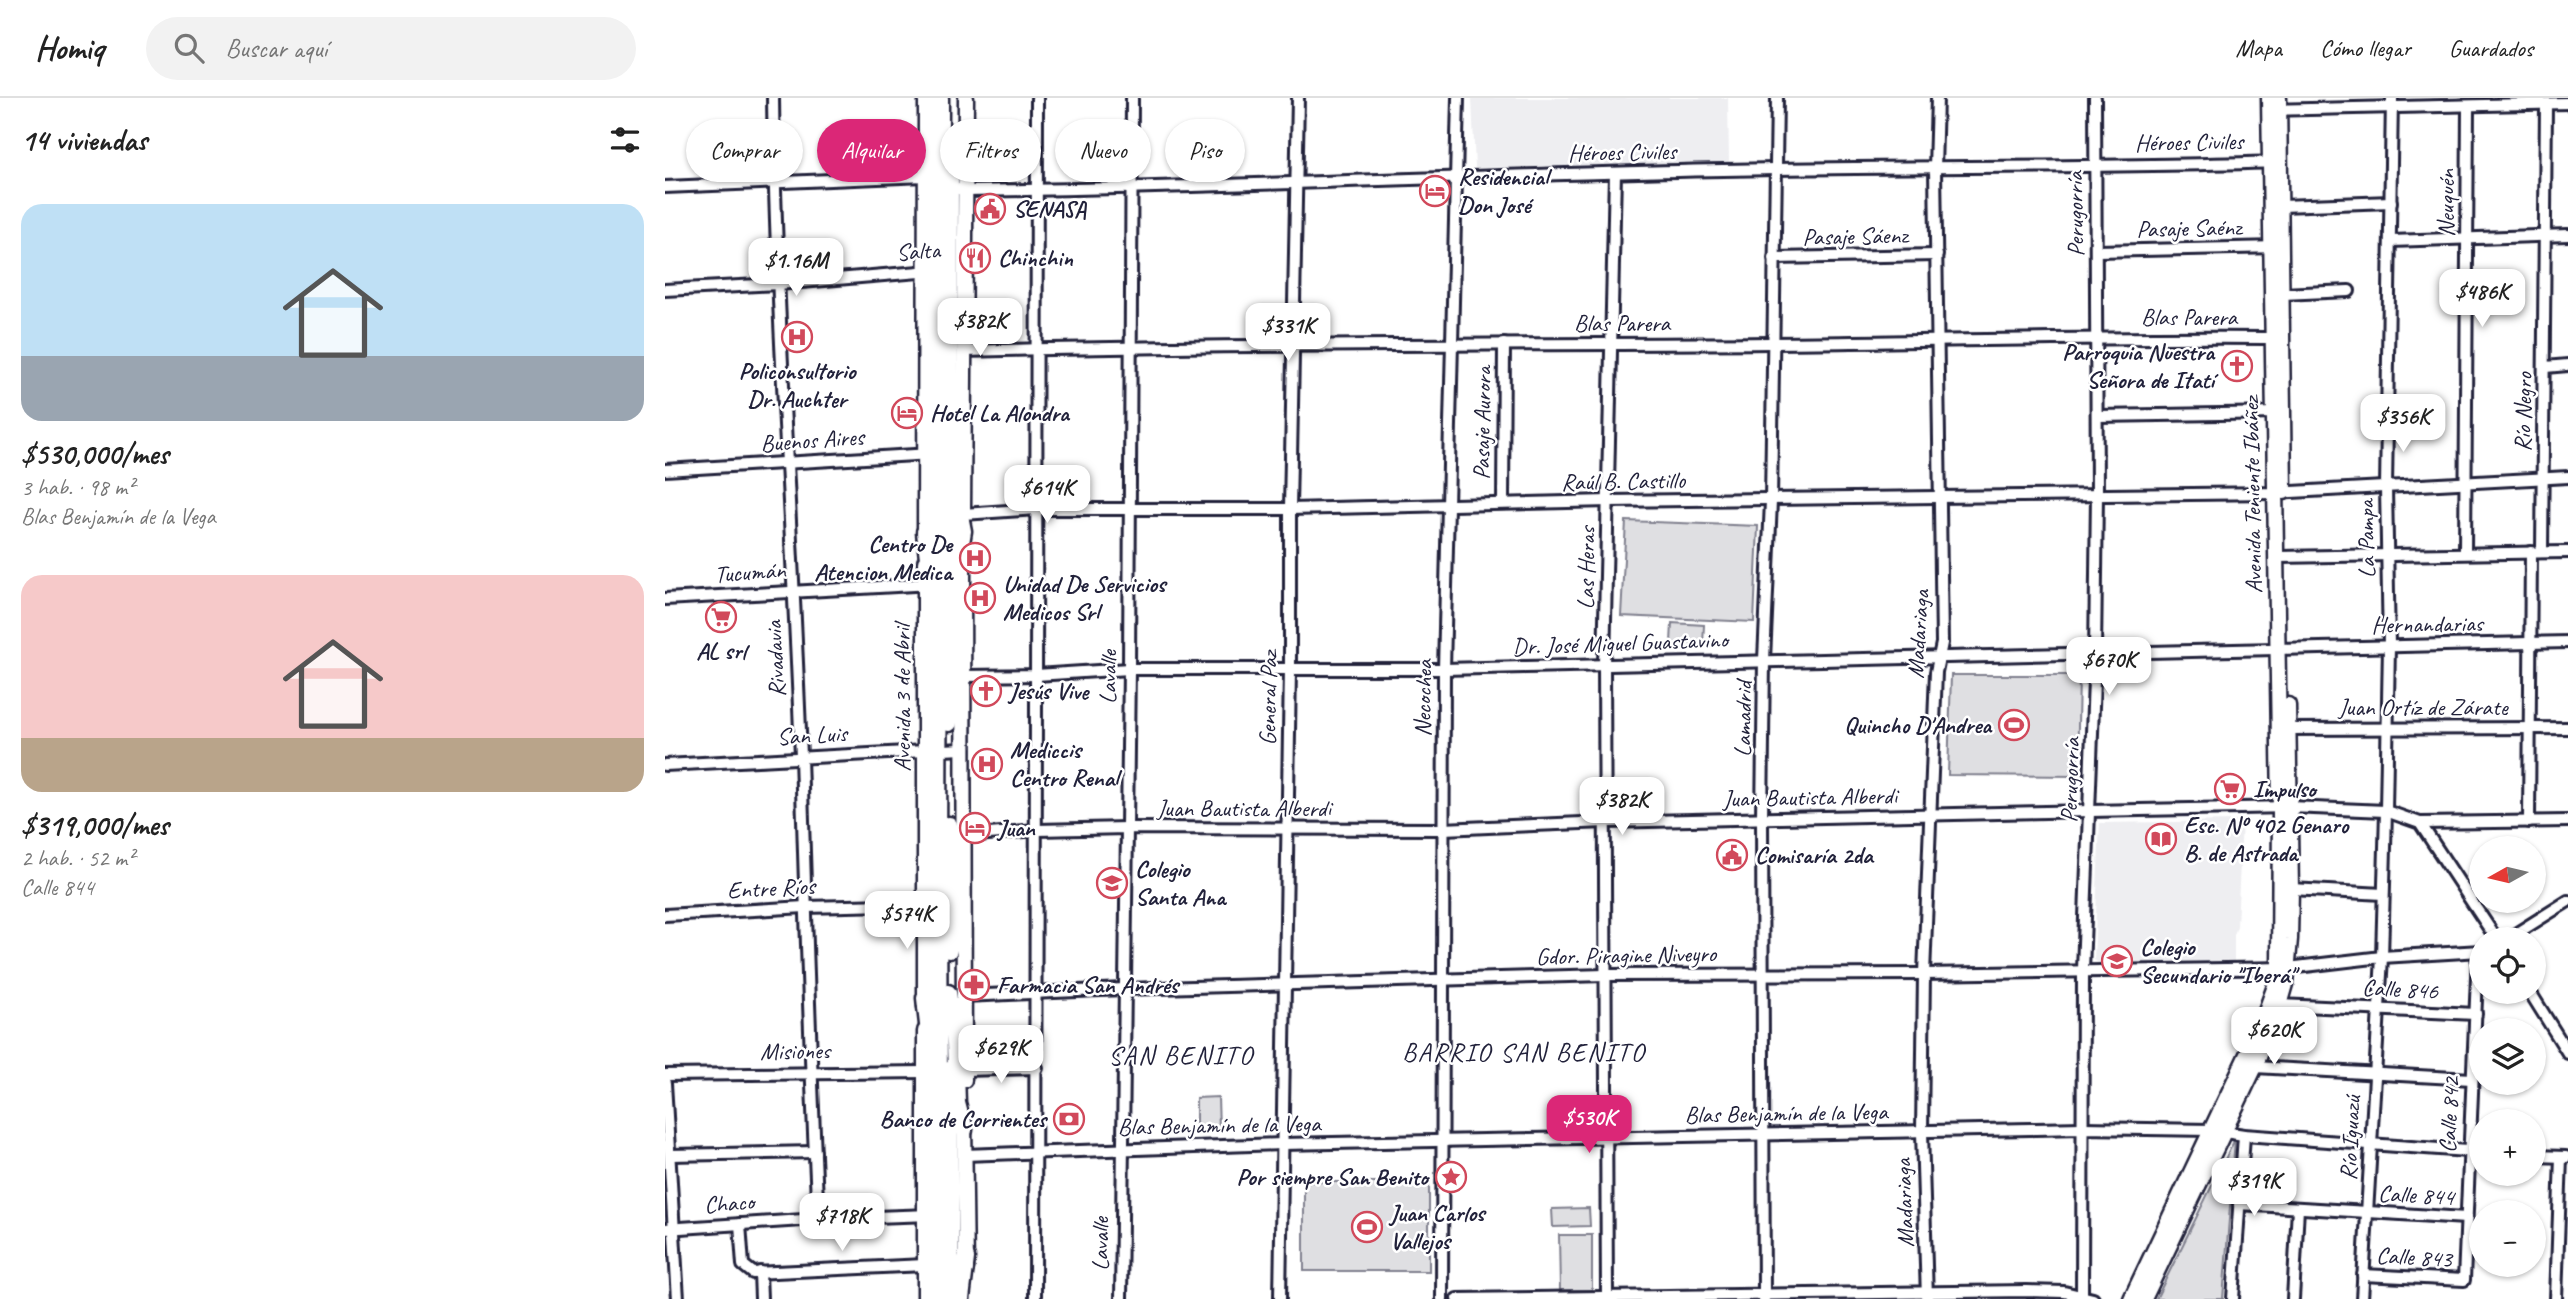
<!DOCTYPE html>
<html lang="es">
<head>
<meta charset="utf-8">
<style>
  :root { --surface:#fff; --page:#f2f2f2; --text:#222; --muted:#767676; --line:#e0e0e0; --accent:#db2777 }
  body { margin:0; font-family:Caveat,sans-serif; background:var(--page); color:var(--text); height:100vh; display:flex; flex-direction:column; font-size:26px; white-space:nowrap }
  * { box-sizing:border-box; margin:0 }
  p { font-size:23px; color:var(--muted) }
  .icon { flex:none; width:38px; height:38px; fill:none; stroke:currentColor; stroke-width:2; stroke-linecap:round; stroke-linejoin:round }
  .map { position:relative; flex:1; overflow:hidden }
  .sheet { display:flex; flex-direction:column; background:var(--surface); width:665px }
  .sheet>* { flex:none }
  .banner { position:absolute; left:21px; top:21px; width:665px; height:63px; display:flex; gap:14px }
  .needle { width:46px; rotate:262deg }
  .fabs { position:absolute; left:1804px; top:738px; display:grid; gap:14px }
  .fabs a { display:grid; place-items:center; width:77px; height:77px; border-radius:50%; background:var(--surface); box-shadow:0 2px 5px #0004; font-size:35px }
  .price { position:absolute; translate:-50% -60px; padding:0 16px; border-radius:14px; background:#fff; color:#222; font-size:23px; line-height:46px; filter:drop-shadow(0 2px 4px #0008) }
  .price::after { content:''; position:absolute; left:50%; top:42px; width:21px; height:16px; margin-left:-10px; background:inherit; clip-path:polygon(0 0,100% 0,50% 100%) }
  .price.selected { background:var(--accent); color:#fff }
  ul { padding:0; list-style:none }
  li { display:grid; align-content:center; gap:14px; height:371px; padding:0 21px }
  li span { display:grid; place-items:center; height:217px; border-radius:21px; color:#555 }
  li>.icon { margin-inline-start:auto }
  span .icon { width:126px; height:126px; fill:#fffc; stroke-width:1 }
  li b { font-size:30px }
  h2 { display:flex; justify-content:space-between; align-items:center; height:84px; padding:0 21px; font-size:30px }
  .tag { padding:0 24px; border-radius:32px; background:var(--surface); box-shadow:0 2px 5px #0004; font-size:24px; line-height:63px }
  .tag.selected { background:var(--accent); color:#fff }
  header { display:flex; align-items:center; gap:42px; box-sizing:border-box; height:98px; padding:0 35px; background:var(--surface); border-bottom:2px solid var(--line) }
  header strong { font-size:33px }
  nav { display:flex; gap:38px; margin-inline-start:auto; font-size:24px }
  .search { width:490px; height:63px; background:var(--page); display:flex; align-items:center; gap:18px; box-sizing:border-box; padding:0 24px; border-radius:38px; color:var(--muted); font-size:26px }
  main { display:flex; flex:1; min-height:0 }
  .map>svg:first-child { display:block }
</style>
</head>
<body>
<header>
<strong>Homiq</strong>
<div class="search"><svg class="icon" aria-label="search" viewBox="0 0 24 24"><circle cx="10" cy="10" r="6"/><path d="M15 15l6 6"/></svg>Buscar aquí</div>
<nav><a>Mapa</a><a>Cómo llegar</a><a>Guardados</a></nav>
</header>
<main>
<section class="sheet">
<h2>14 viviendas<svg class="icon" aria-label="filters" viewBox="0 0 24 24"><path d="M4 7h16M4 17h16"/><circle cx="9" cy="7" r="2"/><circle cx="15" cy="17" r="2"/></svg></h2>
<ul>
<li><span style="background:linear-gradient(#bfe0f5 70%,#9aa5b1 0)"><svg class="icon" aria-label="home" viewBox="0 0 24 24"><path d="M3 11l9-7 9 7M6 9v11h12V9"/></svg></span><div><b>$530,000/mes</b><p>3 hab. · 98 m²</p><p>Blas Benjamín de la Vega</p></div></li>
<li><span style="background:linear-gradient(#f6c9c9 75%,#b9a48a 0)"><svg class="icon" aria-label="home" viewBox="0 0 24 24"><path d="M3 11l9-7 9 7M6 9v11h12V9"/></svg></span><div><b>$319,000/mes</b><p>2 hab. · 52 m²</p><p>Calle 844</p></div></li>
</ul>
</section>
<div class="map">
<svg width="1903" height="1201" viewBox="0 0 1903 1201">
  <rect width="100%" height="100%" fill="#fff"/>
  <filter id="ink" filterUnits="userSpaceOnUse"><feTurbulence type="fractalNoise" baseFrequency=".0143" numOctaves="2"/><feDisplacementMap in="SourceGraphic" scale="14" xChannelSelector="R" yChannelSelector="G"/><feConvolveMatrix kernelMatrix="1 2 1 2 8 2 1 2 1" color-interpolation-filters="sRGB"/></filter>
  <g filter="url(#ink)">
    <g fill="#eeeef1">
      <polygon points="807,0 1063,0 1064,65 810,70"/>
      <polygon points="1577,723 1572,828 1569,837 1569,865 1435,866 1429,862 1435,725"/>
    </g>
    <g fill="#dfdfe2" stroke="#80808e" stroke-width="2">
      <polygon points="961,423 1093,428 1089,524 956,518"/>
      <polygon points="1007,525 1039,527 1038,546 1006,545"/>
      <polygon points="1286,577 1414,577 1412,678 1283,677"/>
      <polygon points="553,999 554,1032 531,1033 531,1000"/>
      <polygon points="1570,1041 1558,1201 1491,1201"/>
      <rect x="639" y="1084" width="125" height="89"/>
      <polygon points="924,1110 925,1128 888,1129 887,1111"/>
      <polygon points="894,1137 927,1137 927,1192 895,1192"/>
    </g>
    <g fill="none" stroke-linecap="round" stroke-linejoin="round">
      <g stroke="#22223b" stroke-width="16">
        <g id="minor">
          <path d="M108,0C111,220 128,439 136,659C141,813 145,967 153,1121"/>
          <polyline points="1607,12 1903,5"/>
          <polyline points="0,89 260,78 266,80"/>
          <path d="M294,91L300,93C570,90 840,75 1110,71C1277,68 1444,70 1611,64"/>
          <polyline points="1616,108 1726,104"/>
          <polyline points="1726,143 1903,137"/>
          <polyline points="1432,153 1614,149"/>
          <polyline points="1109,160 1272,157"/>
          <polyline points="0,192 113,186 266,173"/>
          <polyline points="1617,196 1684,193"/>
          <path d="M298,253C567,246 836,247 1105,245C1275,244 1444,238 1614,240"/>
          <polyline points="1880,269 1903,267"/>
          <polyline points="1433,318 1616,315"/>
          <polyline points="0,372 266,356"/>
          <polyline points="838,405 839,246"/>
          <polyline points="298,416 372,411 625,411 944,403 1610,395 1903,379"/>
          <polyline points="1877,454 1881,6"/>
          <polyline points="1800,455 1803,8"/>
          <polyline points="1611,459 1903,454"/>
          <polyline points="0,501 267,486"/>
          <polyline points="298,578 371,577 464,571 779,571 1903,544"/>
          <polyline points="1619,631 1903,630"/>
          <polyline points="0,667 297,651"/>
          <polyline points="1864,724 1866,454"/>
          <polyline points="1755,725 1903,723"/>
          <polyline points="299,738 372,732 462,730 778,731 941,724 1425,713 1625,709 1721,713 1755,725 1832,842"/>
          <polyline points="1626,791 1718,796"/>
          <polyline points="0,817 140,809 266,806"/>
          <polyline points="1841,842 1903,803"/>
          <polyline points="1865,894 1903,955"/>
          <polyline points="299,898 459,891 940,877 1259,876 1623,870 1717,859 1816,853"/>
          <polyline points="1615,907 1811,916"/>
          <polyline points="1590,969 1807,981"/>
          <polyline points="299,972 372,970"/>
          <polyline points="0,977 260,974"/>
          <polyline points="0,985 13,1201"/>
          <polyline points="5,1057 150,1054"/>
          <polyline points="299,1057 617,1046 1417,1030 1547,1032 1579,1037 1816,1054"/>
          <polyline points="1869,1058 1901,1059"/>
          <polyline points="1574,1106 1801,1120"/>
          <polyline points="75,1126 78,1167 88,1175 260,1167"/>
          <polyline points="0,1131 153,1121 266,1117"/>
          <polyline points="95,1174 96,1201"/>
          <polyline points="1698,1177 1799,1182 1813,855"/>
          <polyline points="370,1201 372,0"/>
          <polyline points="456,1201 464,571 467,0"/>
          <polyline points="615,1201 625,571 625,411 633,0"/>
          <polyline points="777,1201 779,571 793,0"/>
          <polyline points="792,1201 1362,1193 1399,1194 1428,1201"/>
          <polyline points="942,1201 939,567 950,75"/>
          <polyline points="1099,1201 1097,721 1099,562 1106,403 1112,0"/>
          <polyline points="1262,1201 1257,1034 1259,876 1271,574 1277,545 1270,71 1272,0"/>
          <polyline points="1417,1201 1418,872 1430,556 1432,396 1430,0"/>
          <polyline points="1568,1201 1579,1037"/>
          <polyline points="1628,1201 1633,1110"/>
          <polyline points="1697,1201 1717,859 1721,713 1724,548 1721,390 1727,0"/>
          <polyline points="1891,1201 1896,1059"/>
        </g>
      </g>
      <g stroke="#22223b" stroke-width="19">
        <g id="major">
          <polyline points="1614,0 1619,394"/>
          <polyline points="298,415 301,0"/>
          <polyline points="260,444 261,0"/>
          <polyline points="298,449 299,982"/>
          <polyline points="260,909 260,464"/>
          <polyline points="260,933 260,1201"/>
          <polyline points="299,1023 301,1171"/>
          <polyline points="1466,1201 1595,929 1610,888 1614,869 1615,710 1604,0"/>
          <polyline points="1479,1201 1590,969 1615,907 1621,886 1625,841 1626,791 1623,607"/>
        </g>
      </g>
      <g stroke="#22223b" stroke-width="21">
        <g id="highway">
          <polyline points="275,0 273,796 275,1201"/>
          <polyline points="292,319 297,347"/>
          <polyline points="262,348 267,322"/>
          <polyline points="292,402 298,433 293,463"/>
          <polyline points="260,434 265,477"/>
          <polyline points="284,625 285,59"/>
          <polyline points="284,852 284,727"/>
          <polyline points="283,895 290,944 292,1005 299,1032"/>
          <polyline points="260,900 265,944"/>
          <polyline points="284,972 286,1201"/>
          <polyline points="296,1201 301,1160"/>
        </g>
      </g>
      <use href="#minor" stroke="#fff" stroke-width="10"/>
      <use href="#major" stroke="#fff" stroke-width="14"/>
      <use href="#highway" stroke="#fff" stroke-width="16"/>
    </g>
  </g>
  <defs>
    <g id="hotel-ring" transform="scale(1.575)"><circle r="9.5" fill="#fff" stroke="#d1495b" stroke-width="1.5"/><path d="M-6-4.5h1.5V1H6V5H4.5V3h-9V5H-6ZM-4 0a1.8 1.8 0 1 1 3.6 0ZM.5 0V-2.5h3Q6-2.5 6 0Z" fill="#d1495b"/></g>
    <g id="civic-ring" transform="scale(1.575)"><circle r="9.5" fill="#fff" stroke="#d1495b" stroke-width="1.5"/><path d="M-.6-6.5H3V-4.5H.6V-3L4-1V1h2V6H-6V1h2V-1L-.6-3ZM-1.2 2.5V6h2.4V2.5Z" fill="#d1495b"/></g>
    <g id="restaurant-ring" transform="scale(1.575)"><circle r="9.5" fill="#fff" stroke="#d1495b" stroke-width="1.5"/><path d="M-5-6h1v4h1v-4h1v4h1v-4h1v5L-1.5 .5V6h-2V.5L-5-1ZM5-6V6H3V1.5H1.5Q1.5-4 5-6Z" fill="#d1495b"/></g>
    <g id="hospital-ring" transform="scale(1.575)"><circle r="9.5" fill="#fff" stroke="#d1495b" stroke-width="1.5"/><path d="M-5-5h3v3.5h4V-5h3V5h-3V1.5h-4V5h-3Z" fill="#d1495b"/></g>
    <g id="church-ring" transform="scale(1.575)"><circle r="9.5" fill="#fff" stroke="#d1495b" stroke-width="1.5"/><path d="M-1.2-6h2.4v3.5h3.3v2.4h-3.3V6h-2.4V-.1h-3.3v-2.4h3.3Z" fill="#d1495b"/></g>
    <g id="supermarket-ring" transform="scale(1.575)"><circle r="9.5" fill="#fff" stroke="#d1495b" stroke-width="1.5"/><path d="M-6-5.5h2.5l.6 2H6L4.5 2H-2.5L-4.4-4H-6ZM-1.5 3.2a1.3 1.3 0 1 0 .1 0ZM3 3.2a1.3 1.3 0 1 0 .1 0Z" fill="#d1495b"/></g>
    <g id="stadium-ring" transform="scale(1.575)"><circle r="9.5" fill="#fff" stroke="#d1495b" stroke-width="1.5"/><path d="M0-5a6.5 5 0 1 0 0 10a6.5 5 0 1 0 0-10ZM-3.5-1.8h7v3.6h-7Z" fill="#d1495b"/></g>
    <g id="library-ring" transform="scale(1.575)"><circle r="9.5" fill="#fff" stroke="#d1495b" stroke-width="1.5"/><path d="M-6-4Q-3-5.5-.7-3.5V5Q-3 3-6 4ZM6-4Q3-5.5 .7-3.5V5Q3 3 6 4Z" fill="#d1495b"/></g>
    <g id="school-ring" transform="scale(1.575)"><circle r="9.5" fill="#fff" stroke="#d1495b" stroke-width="1.5"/><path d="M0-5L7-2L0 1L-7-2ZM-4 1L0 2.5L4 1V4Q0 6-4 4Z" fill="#d1495b"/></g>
    <g id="pharmacy-ring" transform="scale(1.575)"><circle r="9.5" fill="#fff" stroke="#d1495b" stroke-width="1.5"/><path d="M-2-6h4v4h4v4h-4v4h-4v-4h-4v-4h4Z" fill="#d1495b"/></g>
    <g id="bank-ring" transform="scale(1.575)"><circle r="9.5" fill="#fff" stroke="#d1495b" stroke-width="1.5"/><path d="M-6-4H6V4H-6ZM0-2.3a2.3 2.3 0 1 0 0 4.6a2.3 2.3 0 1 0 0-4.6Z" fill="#d1495b"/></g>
    <g id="sight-ring" transform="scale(1.575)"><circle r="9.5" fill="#fff" stroke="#d1495b" stroke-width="1.5"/><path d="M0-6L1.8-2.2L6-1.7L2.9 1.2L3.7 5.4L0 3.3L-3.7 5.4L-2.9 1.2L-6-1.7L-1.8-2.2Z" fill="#d1495b"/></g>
  </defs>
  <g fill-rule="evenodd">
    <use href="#hotel-ring" x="770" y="93"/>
    <use href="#civic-ring" x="325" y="111"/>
    <use href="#restaurant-ring" x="310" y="160"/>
    <use href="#hospital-ring" x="132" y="239"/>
    <use href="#church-ring" x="1572" y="268"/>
    <use href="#hotel-ring" x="242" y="315"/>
    <use href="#hospital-ring" x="310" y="460"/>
    <use href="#hospital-ring" x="315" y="500"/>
    <use href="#supermarket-ring" x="56" y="519"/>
    <use href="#church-ring" x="321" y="593"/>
    <use href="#stadium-ring" x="1349" y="627"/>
    <use href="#hospital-ring" x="322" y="666"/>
    <use href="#supermarket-ring" x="1565" y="691"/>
    <use href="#hotel-ring" x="310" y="730"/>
    <use href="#library-ring" x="1496" y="741"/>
    <use href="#civic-ring" x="1067" y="757"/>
    <use href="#school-ring" x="447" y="785"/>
    <use href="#school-ring" x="1452" y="863"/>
    <use href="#pharmacy-ring" x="309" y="887"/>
    <use href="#bank-ring" x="404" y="1021"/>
    <use href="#sight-ring" x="786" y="1079"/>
    <use href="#stadium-ring" x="702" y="1129"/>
  </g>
  <g text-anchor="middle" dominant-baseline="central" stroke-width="5" stroke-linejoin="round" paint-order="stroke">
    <g font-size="24" fill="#22223b" stroke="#fff">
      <text transform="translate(1524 44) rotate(-1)">Héroes Civiles</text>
      <text transform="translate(957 54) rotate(-1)">Héroes Civiles</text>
      <text transform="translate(1781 105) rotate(-90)">Neuquén</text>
      <text transform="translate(1410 116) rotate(-91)">Perugorría</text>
      <text transform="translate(1524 130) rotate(-1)">Pasaje Saénz</text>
      <text transform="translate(1190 138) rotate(-1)">Pasaje Sáenz</text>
      <text transform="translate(253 153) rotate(-4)">Salta</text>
      <text x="1524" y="219">Blas Parera</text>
      <text x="957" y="225">Blas Parera</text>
      <text transform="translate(1858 314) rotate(-89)">Río Negro</text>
      <text transform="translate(817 325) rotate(-89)">Pasaje Aurora</text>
      <text transform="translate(147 342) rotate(-4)">Buenos Aires</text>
      <text transform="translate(958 383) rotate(-1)">Raúl B. Castillo</text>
      <text transform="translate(1587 397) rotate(-91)">Avenida Teniente Ibáñez</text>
      <text transform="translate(1701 441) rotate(-91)">La Pampa</text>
      <text transform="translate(921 470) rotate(-89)">Las Heras</text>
      <text transform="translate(85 474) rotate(-4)">Tucumán</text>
      <text transform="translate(1762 526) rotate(-1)">Hernandarias</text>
      <text transform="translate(1253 536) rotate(-86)">Madariaga</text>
      <text transform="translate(955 545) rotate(-2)">Dr. José Miguel Guastavino</text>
      <text transform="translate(110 561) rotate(-93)">Rivadavia</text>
      <text transform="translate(443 579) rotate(-89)">Lavalle</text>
      <text transform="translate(237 600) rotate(-90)">Avenida 3 de Abril</text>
      <text transform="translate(603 600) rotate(-89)">General Paz</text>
      <text transform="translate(758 600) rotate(-89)">Necochea</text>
      <text x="1758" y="609">Juan Ortíz de Zárate</text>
      <text transform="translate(1078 621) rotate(-89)">Lamadrid</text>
      <text transform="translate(147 637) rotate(-3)">San Luis</text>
      <text transform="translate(1405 682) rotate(-88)">Perugorría</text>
      <text transform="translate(1145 699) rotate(-1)">Juan Bautista Alberdi</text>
      <text x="579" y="710">Juan Bautista Alberdi</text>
      <text transform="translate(106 790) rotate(-3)">Entre Ríos</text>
      <text transform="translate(961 857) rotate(-1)">Gdor. Piragine Niveyro</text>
      <text transform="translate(1735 891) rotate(3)">Calle 846</text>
      <text transform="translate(130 953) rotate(-1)">Misiones</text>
      <text transform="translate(1121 1015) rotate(-1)">Blas Benjamín de la Vega</text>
      <text transform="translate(1784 1017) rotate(-87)">Calle 842</text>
      <text transform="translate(554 1027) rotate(-1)">Blas Benjamín de la Vega</text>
      <text transform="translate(1685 1040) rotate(-87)">Río Iguazú</text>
      <text transform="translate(1751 1097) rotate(3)">Calle 844</text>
      <text transform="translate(64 1105) rotate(-4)">Chaco</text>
      <text transform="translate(1239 1105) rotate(-92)">Madariaga</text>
      <text transform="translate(435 1146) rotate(-90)">Lavalle</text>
      <text transform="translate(1749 1159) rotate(3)">Calle 843</text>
    </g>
    <g font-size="24" font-weight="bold" fill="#22223b" stroke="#fff" text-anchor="start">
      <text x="793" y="79">Residencial<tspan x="793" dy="28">Don José</tspan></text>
      <text x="348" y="111">SENASA</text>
      <text x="333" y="160">Chinchin</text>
      <text x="1549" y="254" text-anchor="end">Parroquia Nuestra<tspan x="1549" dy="28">Señora de Itatí</tspan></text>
      <text x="132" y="273" text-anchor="middle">Policonsultorio<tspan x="132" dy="28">Dr. Auchter</tspan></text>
      <text x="265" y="315">Hotel La Alondra</text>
      <text x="287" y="446" text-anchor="end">Centro De<tspan x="287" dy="28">Atencion Medica</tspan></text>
      <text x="338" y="486">Unidad De Servicios<tspan x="338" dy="28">Medicos Srl</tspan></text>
      <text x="56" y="553" text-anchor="middle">AL srl</text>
      <text x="344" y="593">Jesús Vive</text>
      <text x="1326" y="627" text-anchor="end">Quincho D'Andrea</text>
      <text x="345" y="652">Mediccis<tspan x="345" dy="28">Centro Renal</tspan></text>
      <text x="1588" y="691">Impulso</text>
      <text x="1519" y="727">Esc. Nº 402 Genaro<tspan x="1519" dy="28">B. de Astrada</tspan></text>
      <text x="333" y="730">Juan</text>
      <text x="1090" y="757">Comisaría 2da</text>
      <text x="470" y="771">Colegio<tspan x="470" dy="28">Santa Ana</tspan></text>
      <text x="1475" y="849">Colegio<tspan x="1475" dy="28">Secundario "Iberá"</tspan></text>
      <text x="332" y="887">Farmacia San Andrés</text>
      <text x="381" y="1021" text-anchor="end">Banco de Corrientes</text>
      <text x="763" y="1079" text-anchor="end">Por siempre San Benito</text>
      <text x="725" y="1115">Juan Carlos<tspan x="725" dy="28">Vallejos</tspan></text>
    </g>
    <g font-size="26" letter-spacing="2" fill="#22223b" stroke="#fff">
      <text x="859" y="954">BARRIO SAN BENITO</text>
      <text x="516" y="957">SAN BENITO</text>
    </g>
  </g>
</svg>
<div class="fabs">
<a><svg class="needle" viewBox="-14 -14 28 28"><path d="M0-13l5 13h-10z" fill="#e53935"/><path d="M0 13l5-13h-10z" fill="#767676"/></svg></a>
<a><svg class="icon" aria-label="locate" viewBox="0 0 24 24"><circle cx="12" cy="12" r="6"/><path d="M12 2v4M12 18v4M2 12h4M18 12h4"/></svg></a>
<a><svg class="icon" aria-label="layers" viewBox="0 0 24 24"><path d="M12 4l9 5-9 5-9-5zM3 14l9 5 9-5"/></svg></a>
<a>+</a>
<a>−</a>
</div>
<b class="price" style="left:131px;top:200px">$1.16M</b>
<b class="price" style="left:1817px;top:231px">$486K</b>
<b class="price" style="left:315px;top:260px">$382K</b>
<b class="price" style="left:623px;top:265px">$331K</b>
<b class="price" style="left:1738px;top:356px">$356K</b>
<b class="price" style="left:382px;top:427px">$614K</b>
<b class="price" style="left:1444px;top:599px">$670K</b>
<b class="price" style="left:957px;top:739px">$382K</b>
<b class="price" style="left:242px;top:853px">$574K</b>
<b class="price" style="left:1609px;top:969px">$620K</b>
<b class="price" style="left:336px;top:987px">$629K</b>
<b class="price selected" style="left:924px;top:1057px">$530K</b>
<b class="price" style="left:1589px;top:1120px">$319K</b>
<b class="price" style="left:177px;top:1155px">$718K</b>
<div class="banner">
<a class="tag">Comprar</a>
<a class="tag selected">Alquilar</a>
<a class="tag">Filtros</a>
<a class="tag">Nuevo</a>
<a class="tag">Piso</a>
</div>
</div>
</main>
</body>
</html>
